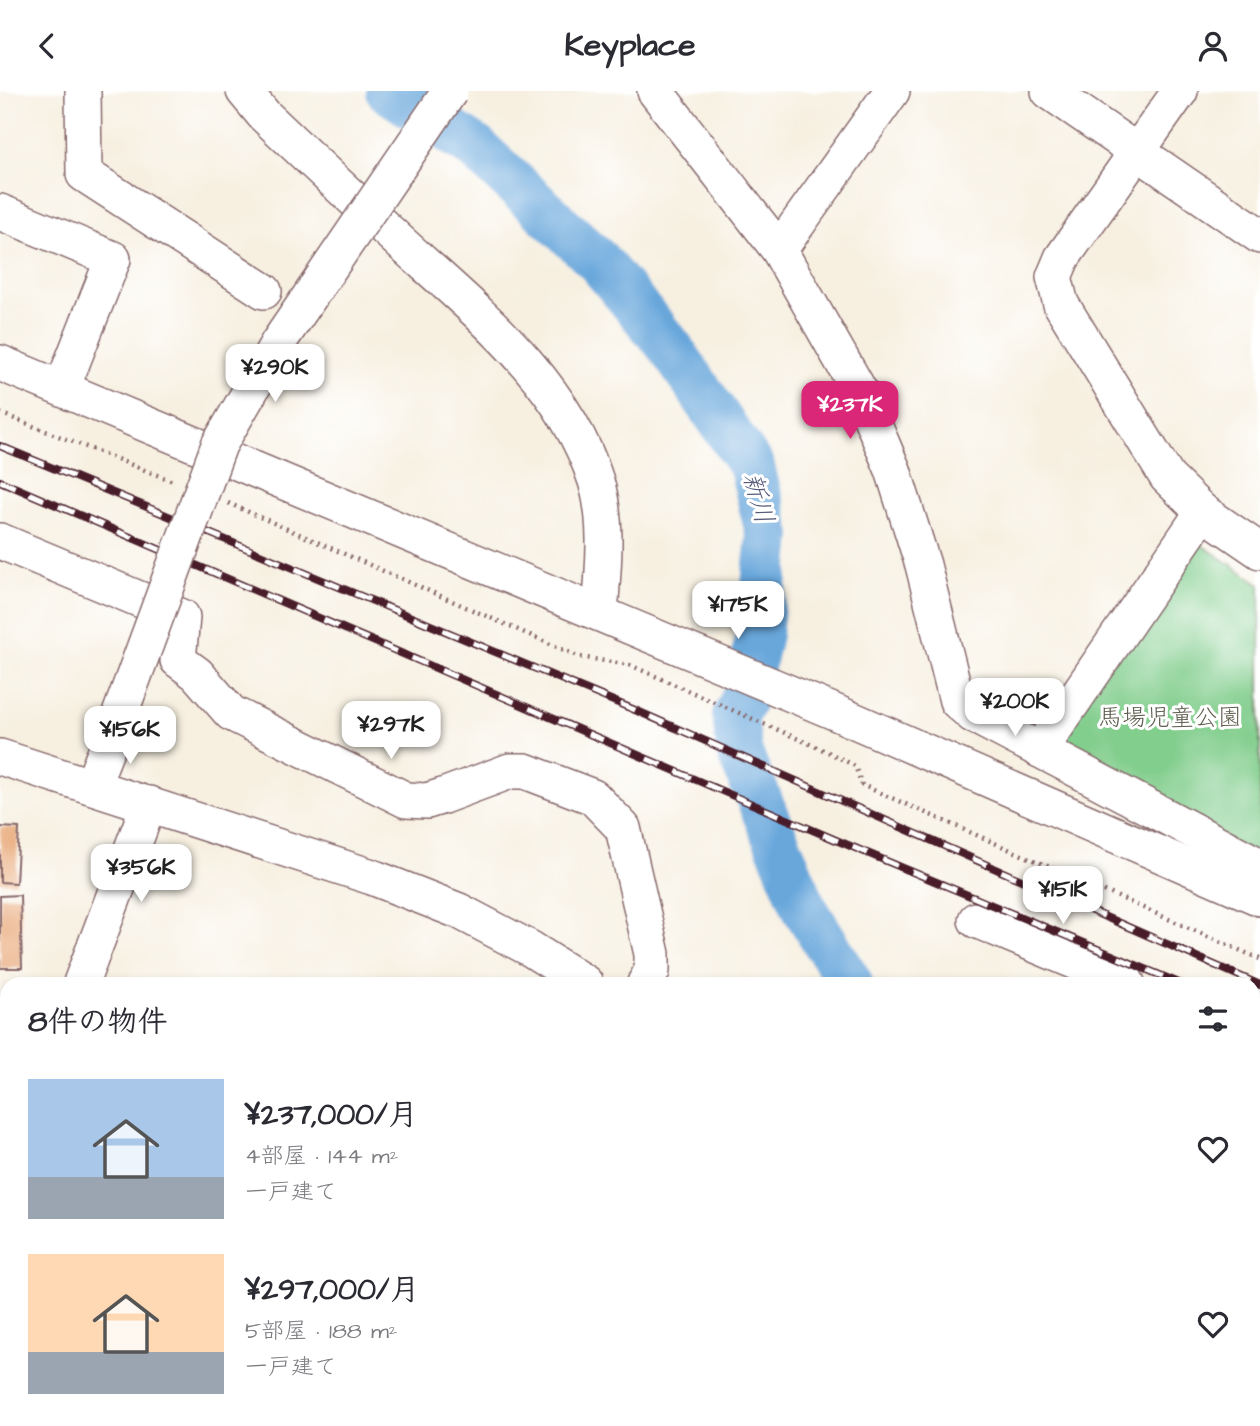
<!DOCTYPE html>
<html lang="ja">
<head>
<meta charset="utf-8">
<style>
  :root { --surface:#fff; --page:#f2f2f3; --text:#2b2b33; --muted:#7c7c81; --accent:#db2777 }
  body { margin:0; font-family:"Architects Daughter","Klee One",sans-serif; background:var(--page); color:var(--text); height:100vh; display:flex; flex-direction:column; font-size:26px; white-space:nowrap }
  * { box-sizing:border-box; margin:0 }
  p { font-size:23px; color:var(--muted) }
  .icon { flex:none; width:38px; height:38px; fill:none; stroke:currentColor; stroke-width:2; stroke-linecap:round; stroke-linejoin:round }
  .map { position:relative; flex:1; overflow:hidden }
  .sheet { position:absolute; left:0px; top:886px; width:1260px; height:450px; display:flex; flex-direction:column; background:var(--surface); border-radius:21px 21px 0 0; box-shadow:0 4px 10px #0003 }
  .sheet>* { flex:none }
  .price { position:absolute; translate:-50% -60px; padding:0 16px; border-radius:14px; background:#fff; color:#222; font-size:23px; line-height:46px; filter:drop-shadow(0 2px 4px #0008) }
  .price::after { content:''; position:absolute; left:50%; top:42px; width:21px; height:16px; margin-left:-10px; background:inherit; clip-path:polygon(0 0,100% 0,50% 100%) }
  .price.selected { background:var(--accent); color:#fff }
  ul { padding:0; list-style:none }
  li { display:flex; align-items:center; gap:21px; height:175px; padding:0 28px }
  li span { display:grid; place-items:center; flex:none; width:196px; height:140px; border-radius:0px; color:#555 }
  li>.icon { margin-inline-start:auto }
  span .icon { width:84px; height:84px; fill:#fffc; stroke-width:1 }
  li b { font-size:30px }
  h2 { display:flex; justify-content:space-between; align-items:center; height:84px; padding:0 28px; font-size:30px }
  header { display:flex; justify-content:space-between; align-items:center; height:91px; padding:0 28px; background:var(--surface); font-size:32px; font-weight:800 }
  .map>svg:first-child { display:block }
</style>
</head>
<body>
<header><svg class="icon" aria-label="back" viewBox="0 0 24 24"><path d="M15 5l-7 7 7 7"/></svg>Keyplace<svg class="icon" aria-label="person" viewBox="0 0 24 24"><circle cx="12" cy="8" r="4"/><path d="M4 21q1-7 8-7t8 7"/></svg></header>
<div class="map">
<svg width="1260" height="1335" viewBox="0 0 1260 1335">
  <rect width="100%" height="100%" fill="#fff"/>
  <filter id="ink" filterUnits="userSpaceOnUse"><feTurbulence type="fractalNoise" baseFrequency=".0143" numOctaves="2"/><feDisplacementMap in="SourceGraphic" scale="14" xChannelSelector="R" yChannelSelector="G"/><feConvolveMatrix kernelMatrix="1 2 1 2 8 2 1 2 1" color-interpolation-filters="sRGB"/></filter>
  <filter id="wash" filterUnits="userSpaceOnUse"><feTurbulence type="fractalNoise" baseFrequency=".00686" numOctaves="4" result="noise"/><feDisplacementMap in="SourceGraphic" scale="28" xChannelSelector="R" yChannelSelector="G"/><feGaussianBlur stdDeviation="1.57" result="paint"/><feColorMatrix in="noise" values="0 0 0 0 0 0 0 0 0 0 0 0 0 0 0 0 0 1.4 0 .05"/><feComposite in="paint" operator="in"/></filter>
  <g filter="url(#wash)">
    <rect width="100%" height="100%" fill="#f7f0e1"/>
    <g fill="#82ce8d" stroke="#66765c" stroke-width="2">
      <polygon points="1188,445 1260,493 1260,775 1040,659"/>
      <polygon points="0,1079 7,1081 7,1328 117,1328 120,1335 0,1335"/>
    </g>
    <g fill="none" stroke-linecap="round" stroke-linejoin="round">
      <g stroke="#69a7db" stroke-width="46">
        <polyline points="389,0 476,57 597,169 670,256 752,376 769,445 759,543 745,605 735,625 739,660 805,818 850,892"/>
        <polyline points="1253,1303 1260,1313"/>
        <polyline points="1067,1328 1068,1335"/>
      </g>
    </g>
    <g id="blocks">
      <g fill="#e9ab7d">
        <polygon points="0,736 19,737 16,792 0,791"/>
        <polygon points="20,804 22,877 0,877 0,805"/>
        <polygon points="209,1328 334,1328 337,1335 212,1335"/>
      </g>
    </g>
  </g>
  <g filter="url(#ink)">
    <use href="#blocks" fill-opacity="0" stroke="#87686b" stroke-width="2"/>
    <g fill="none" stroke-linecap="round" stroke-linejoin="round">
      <g stroke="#87686b" stroke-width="38">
        <g id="minor">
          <polyline points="83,0 84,83 264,200"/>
          <path d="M244,0L264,24C309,67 354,109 400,151C476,220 564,289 596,390C609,433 603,479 600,522"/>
          <polyline points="655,0 779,159 860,301 893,379 923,474 957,610 973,624 1040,659"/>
          <polyline points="1049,0 1260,145"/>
          <polyline points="1180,0 1062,167 1054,186 1061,213 1167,386 1203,421 1260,460"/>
          <polyline points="0,121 113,168 62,297"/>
          <polyline points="779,159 892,0"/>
          <polyline points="0,272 830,619 1260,807"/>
          <polyline points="1203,421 1040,659 1260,775"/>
          <polyline points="0,450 182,526 178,569 197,583 231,622 406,709 427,710 443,705 510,680 525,680 593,706 623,737 652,863 652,880 645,892"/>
          <polyline points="0,666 372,786 459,820 531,858 585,892"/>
          <polyline points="92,695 116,634"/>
          <polyline points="976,829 1127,892"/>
          <polyline points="81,892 149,713"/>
          <polyline points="1253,946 1260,949"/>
          <polyline points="0,983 7,980"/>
          <polyline points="0,1063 7,1064"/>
          <polyline points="1253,1086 1260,1093"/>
          <polyline points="547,1328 547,1335"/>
          <polyline points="722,1328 722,1335"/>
          <polyline points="1019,1328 1022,1335"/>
          <polyline points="765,1335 829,1328"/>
        </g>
      </g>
      <g stroke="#87686b" stroke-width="4.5" stroke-dasharray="2 5" stroke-linecap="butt">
        <polyline points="0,322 175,391"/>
        <polyline points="228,412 580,566 630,574 828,661 855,675 862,694 1260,868"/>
      </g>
      <use href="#minor" stroke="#fff" stroke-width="35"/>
      <g stroke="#4a1f2b" stroke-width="8">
        <g id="rail">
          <polyline points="0,355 635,619 1260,894"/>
          <polyline points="0,390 836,749 1179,892"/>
          <polyline points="1253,924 1260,927"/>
        </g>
      </g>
      <use href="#rail" stroke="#fff" stroke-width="5" stroke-dasharray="16" stroke-linecap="butt"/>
      <g stroke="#87686b" stroke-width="38" stroke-linecap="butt">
        <polyline id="minor-bridge" points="116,634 219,354 278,252 450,0"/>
      </g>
      <use href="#minor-bridge" stroke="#fff" stroke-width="35"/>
    </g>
  </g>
  <g text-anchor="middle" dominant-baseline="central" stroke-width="6" stroke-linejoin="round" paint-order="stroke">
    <g font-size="24" fill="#5e5c4d" stroke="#fff">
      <text x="1170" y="627">馬場児童公園</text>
    </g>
    <g font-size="26" font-style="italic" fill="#585c7a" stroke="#fff">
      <text transform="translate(758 407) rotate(74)">新川</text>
    </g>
  </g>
</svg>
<b class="price" style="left:275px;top:313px">¥290K</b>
<b class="price selected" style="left:850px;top:350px">¥237K</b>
<b class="price" style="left:738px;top:550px">¥175K</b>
<b class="price" style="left:1015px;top:647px">¥200K</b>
<b class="price" style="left:391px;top:670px">¥297K</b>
<b class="price" style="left:130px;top:675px">¥156K</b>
<b class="price" style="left:141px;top:813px">¥356K</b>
<b class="price" style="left:1063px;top:835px">¥151K</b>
<section class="sheet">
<h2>8件の物件<svg class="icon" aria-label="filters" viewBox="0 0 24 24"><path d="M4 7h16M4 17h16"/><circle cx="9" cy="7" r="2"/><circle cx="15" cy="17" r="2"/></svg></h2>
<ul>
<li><span style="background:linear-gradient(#a9c7e8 70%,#9aa5b1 0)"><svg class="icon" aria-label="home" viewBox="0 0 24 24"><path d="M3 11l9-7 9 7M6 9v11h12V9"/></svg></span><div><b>¥237,000/月</b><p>4部屋 · 144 m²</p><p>一戸建て</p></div><svg class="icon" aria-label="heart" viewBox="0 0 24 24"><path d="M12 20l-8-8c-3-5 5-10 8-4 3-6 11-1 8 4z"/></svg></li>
<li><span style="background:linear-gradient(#ffd9b3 70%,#9aa5b1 0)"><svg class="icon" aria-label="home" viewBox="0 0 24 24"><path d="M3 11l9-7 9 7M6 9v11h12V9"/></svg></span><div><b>¥297,000/月</b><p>5部屋 · 188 m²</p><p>一戸建て</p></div><svg class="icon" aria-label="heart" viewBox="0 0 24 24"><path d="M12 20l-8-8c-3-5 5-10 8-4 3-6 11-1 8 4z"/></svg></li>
</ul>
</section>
</div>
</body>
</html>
